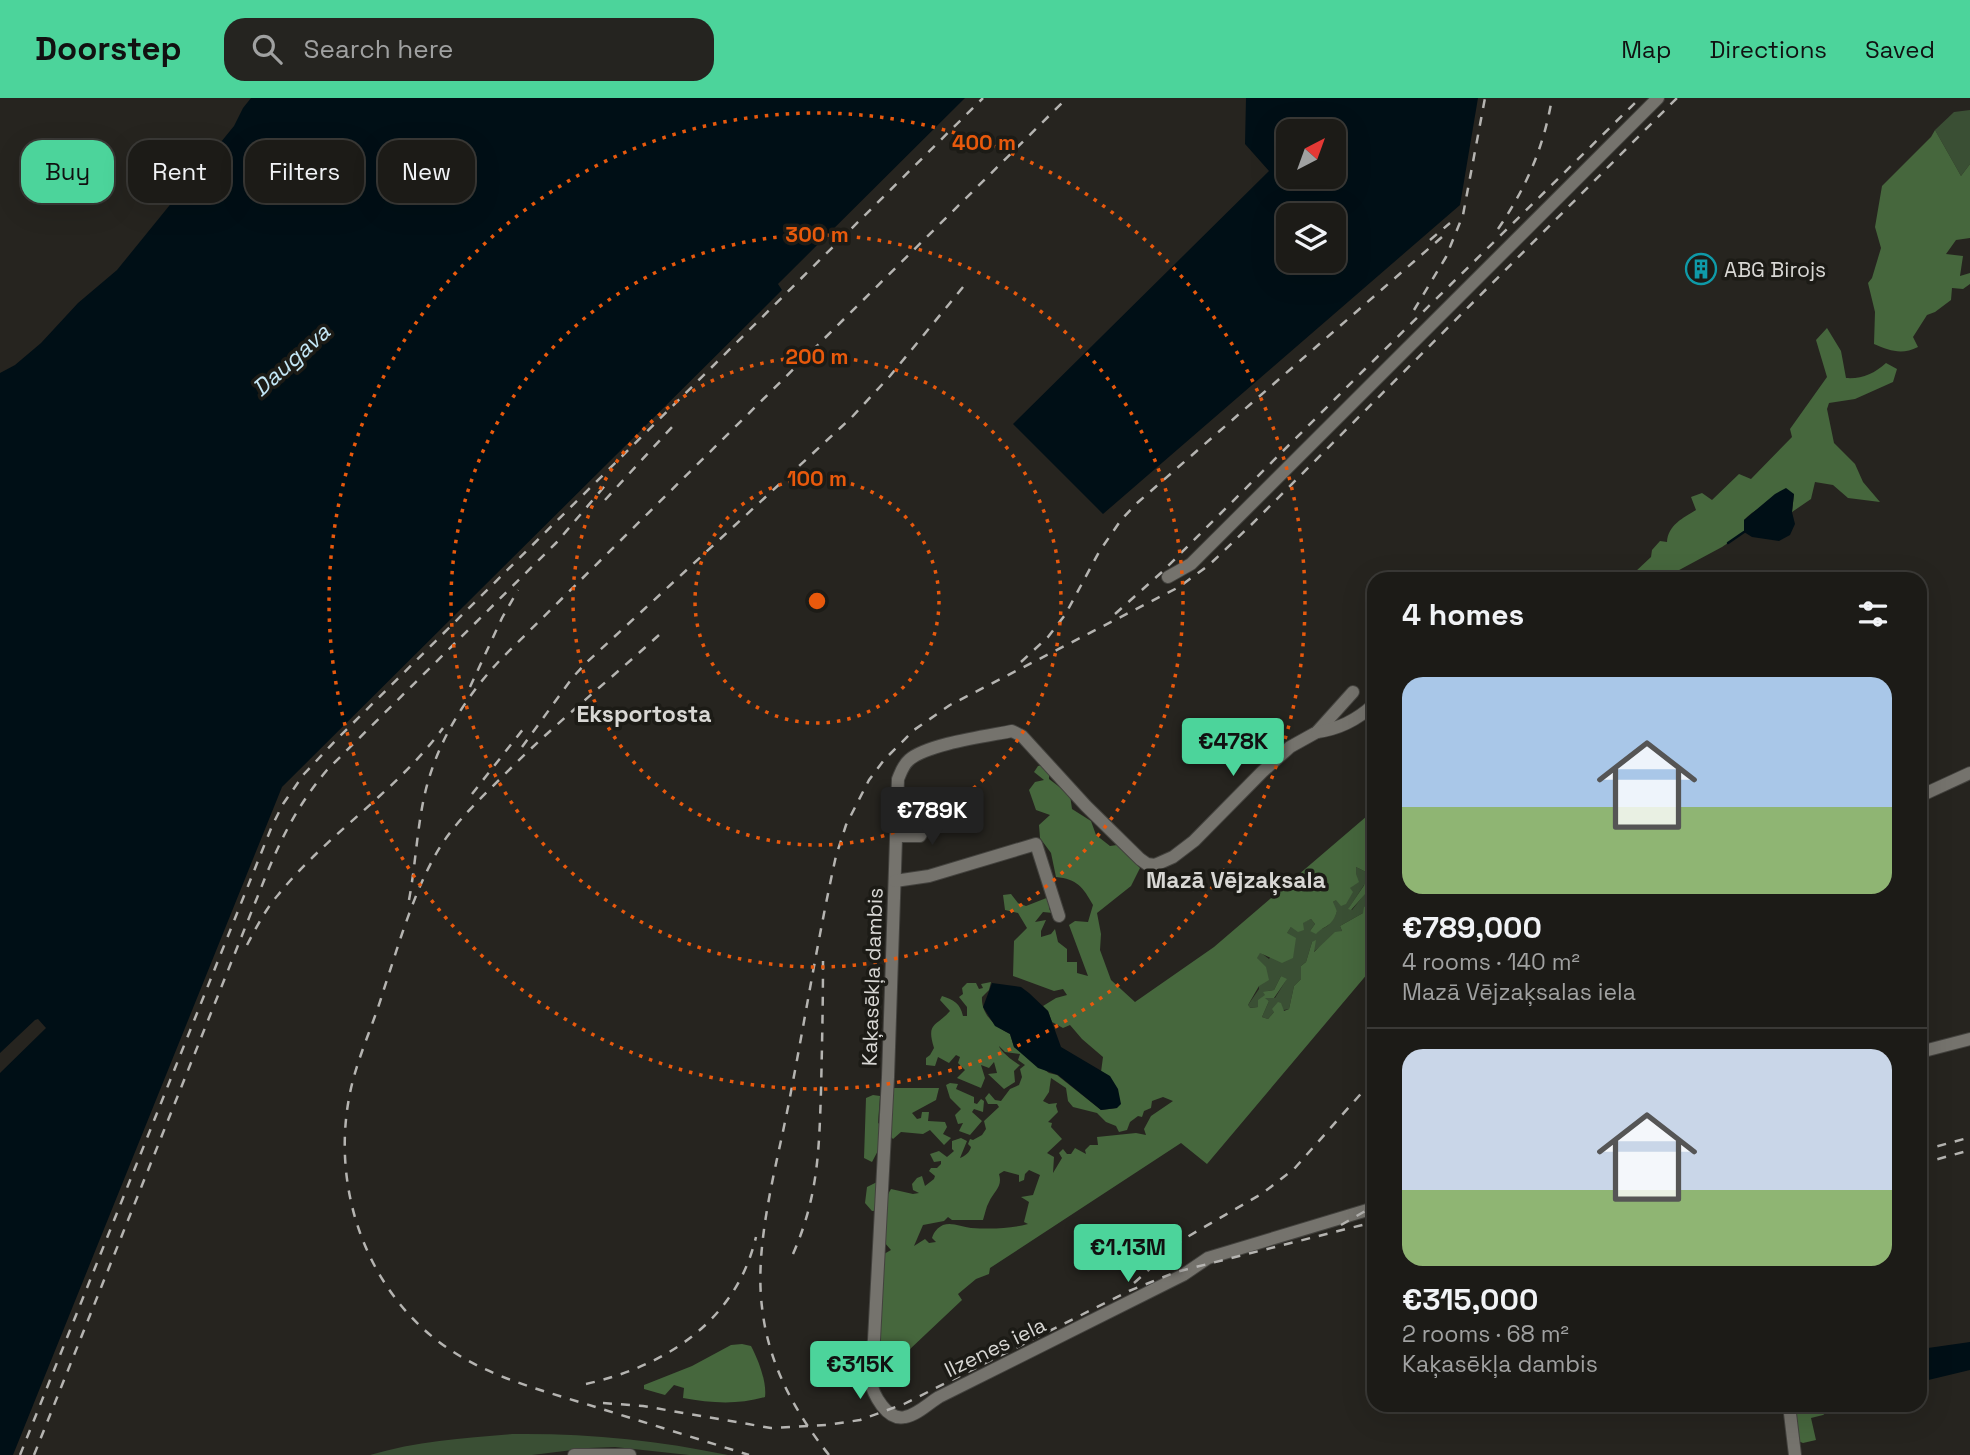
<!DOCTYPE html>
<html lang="en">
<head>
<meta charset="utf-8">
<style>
  :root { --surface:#1c1b17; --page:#252420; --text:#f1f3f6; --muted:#a0a1a1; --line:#3a3936; --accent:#4cd49b }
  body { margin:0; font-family:"Space Grotesk",sans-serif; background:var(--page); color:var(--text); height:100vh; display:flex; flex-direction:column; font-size:26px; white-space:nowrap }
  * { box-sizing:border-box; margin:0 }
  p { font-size:23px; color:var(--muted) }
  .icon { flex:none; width:38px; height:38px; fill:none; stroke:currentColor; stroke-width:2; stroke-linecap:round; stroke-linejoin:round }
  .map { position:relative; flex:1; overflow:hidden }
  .details { position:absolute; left:1367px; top:474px; width:560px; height:840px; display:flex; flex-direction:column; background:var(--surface); border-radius:21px; box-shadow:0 7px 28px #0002,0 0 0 2px var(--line) }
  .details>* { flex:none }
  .guide { position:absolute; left:21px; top:42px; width:665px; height:63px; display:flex; gap:14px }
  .needle { width:46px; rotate:41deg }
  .buttons { position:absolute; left:1276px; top:21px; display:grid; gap:14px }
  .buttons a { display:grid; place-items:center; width:70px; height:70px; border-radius:14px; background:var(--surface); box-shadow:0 7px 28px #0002,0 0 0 2px var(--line); font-size:35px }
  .price { position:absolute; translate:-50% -60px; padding:0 16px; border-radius:7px; background:var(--accent); color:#111; font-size:23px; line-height:46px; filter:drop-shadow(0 2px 4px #0008) }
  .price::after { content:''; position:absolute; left:50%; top:42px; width:21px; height:16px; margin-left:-10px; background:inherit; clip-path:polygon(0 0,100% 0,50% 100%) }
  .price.current { background:#222; color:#fff }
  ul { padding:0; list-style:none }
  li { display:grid; align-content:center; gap:14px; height:371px; padding:0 35px }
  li+li { border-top:2px solid var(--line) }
  li span { display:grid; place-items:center; height:217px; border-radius:21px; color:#555 }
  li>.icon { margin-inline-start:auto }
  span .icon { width:126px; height:126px; fill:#fffc; stroke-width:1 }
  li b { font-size:30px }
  h2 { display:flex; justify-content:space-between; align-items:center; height:84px; padding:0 35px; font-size:30px }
  .chip { padding:0 24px; border-radius:21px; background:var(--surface); box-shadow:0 7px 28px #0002,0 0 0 2px var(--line); font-size:24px; line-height:63px }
  .chip.current { background:var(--accent); color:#111 }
  header { display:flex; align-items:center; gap:42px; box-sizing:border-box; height:98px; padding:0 35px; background:var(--accent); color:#111 }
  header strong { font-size:33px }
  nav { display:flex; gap:38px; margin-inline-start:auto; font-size:24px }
  .search { width:490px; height:63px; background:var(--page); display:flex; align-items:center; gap:18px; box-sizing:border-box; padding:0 24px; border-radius:21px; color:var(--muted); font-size:26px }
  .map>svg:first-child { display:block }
</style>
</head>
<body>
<header>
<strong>Doorstep</strong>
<div class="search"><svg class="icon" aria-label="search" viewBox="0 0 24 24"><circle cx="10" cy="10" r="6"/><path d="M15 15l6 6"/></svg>Search here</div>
<nav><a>Map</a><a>Directions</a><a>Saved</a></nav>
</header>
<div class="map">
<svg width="1970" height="1357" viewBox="0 0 1970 1357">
  <rect width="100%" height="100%" fill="#26241f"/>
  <g fill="#3a4f34">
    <polygon points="1970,12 1970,66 1961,78 1935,32 1954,14"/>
    <path d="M1356,769L1368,775L1374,769V793H1370L1364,787L1349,810L1352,812L1366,794L1369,808L1363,815L1340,828L1342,833L1313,854L1312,844L1306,864L1301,868V881L1294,888L1289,911L1274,914L1268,921L1262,919L1269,903L1264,900H1275L1286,882L1281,878L1274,892L1268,893L1258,909L1249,910L1248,907L1259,891L1257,859L1260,854L1269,861L1291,829L1311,821L1315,826L1310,833C1324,833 1333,826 1337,813L1332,805L1350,790Z"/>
    <path d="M512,1336C586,1335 656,1342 728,1357H689L615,1349L589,1350L532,1357H370C416,1343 464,1340 512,1336Z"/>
  </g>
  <g fill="#46673d" fill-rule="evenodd">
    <path d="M1935,32L1961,78L1970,66V140L1956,142L1946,156L1963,158L1960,178L1970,175V186L1963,191L1952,190L1951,202L1935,214L1927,217L1913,239L1918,249C1902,257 1890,253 1874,246L1875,214L1868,185L1872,180L1881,150L1875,129L1882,88L1931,39Z"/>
    <path d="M1827,230L1841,253L1846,280C1862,281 1874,276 1886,265L1897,271L1893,284L1855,301L1829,305L1827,311L1834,345L1855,366L1863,384L1880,404L1848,400L1833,387L1815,384L1811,401L1792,414L1794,396C1776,403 1757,408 1744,422V434L1722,449L1668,478L1667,481H1621L1635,474L1651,459L1652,452L1660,443L1667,444C1668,427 1683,420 1696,412L1691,399L1702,395L1712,402L1739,376L1751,381L1792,339L1790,331L1827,279L1816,242Z"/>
    <path d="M1043,667L1049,674V681L1070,697L1072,711L1091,723L1096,737L1110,748L1117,747L1140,770L1131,788L1097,815L1101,836L1100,852L1111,882L1135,904L1214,849L1374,712V769L1368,775L1356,769V776L1359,784L1350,790L1353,794L1346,806L1341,808L1336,802L1333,804L1337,813C1332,830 1324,827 1316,836L1310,833L1315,826L1311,821L1303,825L1304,832L1298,834L1291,829L1287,835L1296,840L1293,860L1282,865L1260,855L1257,860L1266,869L1269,882L1259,888L1248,907L1250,910L1258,909V902L1265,897L1263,894L1274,892L1281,878L1287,881L1274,900H1265L1269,903L1262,919L1268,921L1274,914L1272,911L1278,904L1281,905L1284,913L1289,911L1294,888L1301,881V868L1306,864L1312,844L1316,842L1314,854L1335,834L1342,833L1340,828L1363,815L1364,809L1369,807L1366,795L1351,812L1348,811L1365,786L1370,793H1374V868L1207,1066L1181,1045L990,1170L989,1176L976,1181L958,1196L962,1202L909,1252L877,1271L884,1156L891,1152L884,1144L885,1112L872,1113L865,1105L867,1089L877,1084L887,1098L891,1091L913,1096L919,1095L913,1092L912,1086L917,1080L922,1078L925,1088L934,1081L935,1078L929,1073L931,1070H937L941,1066V1063L934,1064L930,1056L939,1053L947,1059L954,1053L952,1051V1043L961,1040L967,1043L960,1060C965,1058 970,1054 971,1049L968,1046L970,1041L973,1042L982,1037L986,1031L984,1023L999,1009L997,1006H988L985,1000L989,995L995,1002L1001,1003L1010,991L1019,987L1022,979L1020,971L1025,967L1018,962L1020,956L1005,954L999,948C1000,953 1015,965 1020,967L1014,973L1015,984L1004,991L988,976L997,975L994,964L989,970L981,967L985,980L981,990L957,980L965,972L958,965L960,959L956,957L949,965L938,959L935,968L926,967V960L930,957L934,950C926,924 936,929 950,913L940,902L942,898C954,902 960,905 963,918H967V909L959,899L963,896L962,890L967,885H976L979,891L983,890L981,886L991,884L989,892L982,899C981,917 996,929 1010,936L1014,949L1049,975L1057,977L1101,1012L1117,1010C1118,993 1117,983 1101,974L1103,959L1082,941L1070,927L1063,930L1052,924L1048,913L1043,908L1056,900L1067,897L1063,891L1054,893L1013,878L1014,843L1027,830L1018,815L1005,812L1003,797L1011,796L1018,805L1026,808L1049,799V811L1053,815L1043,814L1035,824L1046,822L1041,833V839L1051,836L1055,831L1058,844L1067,851V864H1077V875L1088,878L1069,827L1075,823L1088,824L1093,807C1083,789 1077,781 1056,779L1051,755L1040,740L1039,727L1050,717L1036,712L1029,692L1035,684L1044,682L1034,674L1038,668ZM1051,980L1066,990L1068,1003L1073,1009L1097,1015L1106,1024L1116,1028L1119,1034L1127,1032L1130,1024L1138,1018L1142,1019L1144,1013L1151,1010L1152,1003L1163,999L1173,1003L1151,1018L1144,1031L1146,1037L1136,1035L1097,1039L1098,1047H1090L1085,1052L1086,1056L1075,1050L1071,1056H1067L1063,1051L1059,1055L1062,1060L1053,1075L1054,1059L1047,1055L1062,1041L1051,1029L1052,1025L1048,1024L1058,1014L1056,1008L1057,1005L1049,1006L1043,1003L1049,994ZM1029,1072L1040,1077L1033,1097L1021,1099L1029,1104L1024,1124L1028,1126C1010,1131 990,1131 971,1130C962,1129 952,1124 943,1127C937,1130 934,1134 932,1140L936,1144L929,1145L925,1141L914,1148L923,1127L944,1123L948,1119L952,1122H983C985,1116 986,1109 989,1104C994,1093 1003,1089 999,1076L1004,1073L1019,1077V1084L1024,1082L1025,1076Z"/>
    <polygon points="950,985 958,986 956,991 974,999 974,1005 977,1006 981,1001 984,1003 983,1014 974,1011 972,1014 982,1023 970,1037 959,1033 963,1025 958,1026 955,1017 961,1011 950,1000 946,987"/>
    <polygon points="890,990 939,990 936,1002 912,1015 917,1021 921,1020 922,1014 929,1014 928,1023 945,1024 947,1029 943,1036 951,1040 944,1047 930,1032 923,1036 901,1034 893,1041 889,1037"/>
    <polygon points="873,997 880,998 878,1025 884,1029 881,1047 872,1064 864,1060 866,1000"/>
    <path d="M742,1246L751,1248C758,1261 767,1284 765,1299C737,1307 711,1305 683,1300L684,1290L674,1287L665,1297L644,1291V1287L692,1268L731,1247Z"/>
    <polygon points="1795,1307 1833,1307 1833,1310 1823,1317 1811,1320 1816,1342 1803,1345 1798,1343"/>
  </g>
  <g fill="#000f16" fill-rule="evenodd">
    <polygon points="251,0 965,0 778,186 782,192 282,689 13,1357 0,1357 0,975 46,930 38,921 35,922 0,955 0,275 15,267 41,245 78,205 117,172 234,28 243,10"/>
    <path d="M1246,0H1478L1460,107L1103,416L1013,326L1269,73L1245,46ZM1334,33V79H1288V33ZM1334,117V163H1288V117Z"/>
    <polygon points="1786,390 1794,396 1792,414 1795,426 1790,437 1779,443 1752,439 1744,434 1744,422 1775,396"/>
    <polygon points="992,885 1021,889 1029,895 1048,913 1061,949 1110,978 1118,991 1121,1006 1117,1010 1101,1012 1058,977 1038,970 1014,949 1010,936 995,928 983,909"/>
    <polygon points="1970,1244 1970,1272 1920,1284 1920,1257 1926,1255 1928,1250"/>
  </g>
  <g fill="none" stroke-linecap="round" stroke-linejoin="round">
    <polyline stroke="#000f16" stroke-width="2.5" points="1728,445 1744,434"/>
    <g stroke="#43423e" stroke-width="14">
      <g id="minor">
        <polyline points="1168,479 1191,466 1658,0"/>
        <path d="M1353,594L1317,634L1290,649L1262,674L1194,743L1173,759L1155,767L1147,766L1140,761L1086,708L1022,638L1012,633C987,638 927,646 909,662C903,667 901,674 898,681L888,979L874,1242C872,1254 867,1270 870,1281C873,1297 887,1323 905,1319C917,1317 929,1305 939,1299L1183,1177L1208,1160L1374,1110"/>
        <path d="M1317,634C1339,631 1357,622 1373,607"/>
        <polyline points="1920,698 1970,675"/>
        <polyline points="896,738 920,738 926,727 926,714"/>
        <polyline points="895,783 929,778 1036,746 1059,818"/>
        <polyline points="1920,954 1970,941"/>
        <polyline points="1789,1307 1795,1357"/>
        <polyline points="574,1357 630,1357"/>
      </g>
    </g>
    <use href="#minor" stroke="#75736d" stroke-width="12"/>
    <g stroke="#b5b4b1" stroke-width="2.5" stroke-dasharray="9 9" stroke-linecap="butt">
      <path d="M1498,131C1526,90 1544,49 1552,0"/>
      <polyline points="1430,142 1450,125"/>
      <polyline points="1414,212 1446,159 1463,117 1485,0"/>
      <polyline points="605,402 672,329"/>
      <polyline points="1115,516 1162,474 1365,271 1640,0"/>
      <path d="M659,537C606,585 551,629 501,680C483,698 464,716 449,736C418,777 399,846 383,894C373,928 357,960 350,995C331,1087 364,1187 439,1244C483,1277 534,1290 586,1306C640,1323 695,1340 749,1357"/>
      <polyline points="1021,564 1048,539 1065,517 1099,454 1121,422 1136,406 1442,139"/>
      <polyline points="470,589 502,520 518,492"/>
      <polyline points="522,649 573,579 587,564 851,320 890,278 968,183"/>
      <polyline points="472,696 524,630"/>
      <path d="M409,802C416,765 417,727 426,691C439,640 468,595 504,558L1067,0"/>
      <path d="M247,847C256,830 265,812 278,797C327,736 396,694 443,630"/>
      <polyline points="1920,1053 1964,1041"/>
      <polyline points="1920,1066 1967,1053"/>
      <polyline points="1341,1127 1374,1108"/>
      <path d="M793,1156C818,1099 819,1054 821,993C822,949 823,907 823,863"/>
      <polyline points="1134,1185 1182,1142 1263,1095 1294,1071 1374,981"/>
      <path d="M586,1286C666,1268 736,1223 756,1139"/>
      <polyline points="603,1305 643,1308 771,1330 827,1327 860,1322 904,1306 1129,1193 1176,1174 1374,1124"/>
      <polyline points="20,1357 272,728 283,706 304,676 337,641 983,0"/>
      <path d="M34,1357L267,775C283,736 300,704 327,672L557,444L609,383"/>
      <path d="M829,1357C794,1313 768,1265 762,1209C754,1145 777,1067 789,1004C805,922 818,839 836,758L846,727L869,682L884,662L914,632L950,607L1179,489L1209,467L1251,427L1677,0"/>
    </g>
  </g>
  <g fill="none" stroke="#e8590c" stroke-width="3.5" stroke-dasharray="3.5 7">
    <circle cx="817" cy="503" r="122"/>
    <circle cx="817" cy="503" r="244"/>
    <circle cx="817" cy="503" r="366"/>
    <circle cx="817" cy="503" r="488"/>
  </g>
  <defs>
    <g id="building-ring" transform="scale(1.575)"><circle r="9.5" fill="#1c1b16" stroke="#0f9aa8" stroke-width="1.5"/><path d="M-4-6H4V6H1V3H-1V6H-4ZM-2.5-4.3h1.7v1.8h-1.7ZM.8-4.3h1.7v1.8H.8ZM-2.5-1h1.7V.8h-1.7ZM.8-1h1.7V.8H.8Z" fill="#0f9aa8"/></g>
  </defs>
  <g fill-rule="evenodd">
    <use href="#building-ring" x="1701" y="171"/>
  </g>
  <g text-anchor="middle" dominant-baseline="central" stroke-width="7" stroke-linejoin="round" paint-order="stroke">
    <g font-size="21" fill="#d8d7d4" stroke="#1c1b16" text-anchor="start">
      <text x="1724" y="171">ABG Birojs</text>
    </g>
    <g font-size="21" fill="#d8d7d4" stroke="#1c1b16">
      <text transform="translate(872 879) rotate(-88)">Kaķasēkļa dambis</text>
      <text transform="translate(995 1249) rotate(-26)">Ilzenes iela</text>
    </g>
    <g font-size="23" font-style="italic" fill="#c4e7f6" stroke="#1c1b16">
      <text transform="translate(291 262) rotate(-42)">Daugava</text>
    </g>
    <g font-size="23" font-weight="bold" fill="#d8d7d4" stroke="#1c1b16">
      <text x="644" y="616">Eksportosta</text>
      <text x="1236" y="782">Mazā Vējzaķsala</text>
    </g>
  </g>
  <circle cx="817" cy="503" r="10" fill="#e8590c" stroke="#1c1b16" stroke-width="3.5"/>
  <g font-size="21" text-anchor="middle" font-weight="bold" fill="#e8590c" stroke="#1c1b16" stroke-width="7" stroke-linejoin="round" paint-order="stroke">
    <text x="984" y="52">400 m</text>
    <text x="817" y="144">300 m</text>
    <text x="817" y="266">200 m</text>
    <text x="817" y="388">100 m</text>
  </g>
</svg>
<div class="buttons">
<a><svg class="needle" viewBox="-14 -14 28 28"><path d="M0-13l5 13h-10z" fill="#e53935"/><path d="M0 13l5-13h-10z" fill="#a0a1a1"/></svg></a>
<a><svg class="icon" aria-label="layers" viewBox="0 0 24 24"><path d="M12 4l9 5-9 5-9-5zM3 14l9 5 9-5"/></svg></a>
</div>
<b class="price" style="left:1233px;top:680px">€478K</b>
<b class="price current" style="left:932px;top:749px">€789K</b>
<b class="price" style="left:1128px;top:1186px">€1.13M</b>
<b class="price" style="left:860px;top:1303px">€315K</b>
<div class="guide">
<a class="chip current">Buy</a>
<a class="chip">Rent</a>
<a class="chip">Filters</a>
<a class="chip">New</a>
</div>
<section class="details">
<h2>4 homes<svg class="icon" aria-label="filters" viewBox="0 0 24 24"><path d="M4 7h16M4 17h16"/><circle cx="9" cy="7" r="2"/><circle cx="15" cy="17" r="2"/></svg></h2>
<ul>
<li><span style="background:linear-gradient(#a9c7e8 60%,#8fb573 0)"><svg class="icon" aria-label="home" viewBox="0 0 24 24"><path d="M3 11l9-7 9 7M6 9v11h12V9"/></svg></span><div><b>€789,000</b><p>4 rooms · 140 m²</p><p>Mazā Vējzaķsalas iela</p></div></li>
<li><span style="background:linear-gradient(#c9d6e8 65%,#8fb573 0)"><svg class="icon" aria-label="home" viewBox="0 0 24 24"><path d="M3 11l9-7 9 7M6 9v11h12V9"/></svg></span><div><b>€315,000</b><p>2 rooms · 68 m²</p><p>Kaķasēkļa dambis</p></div></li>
</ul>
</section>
</div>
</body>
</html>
